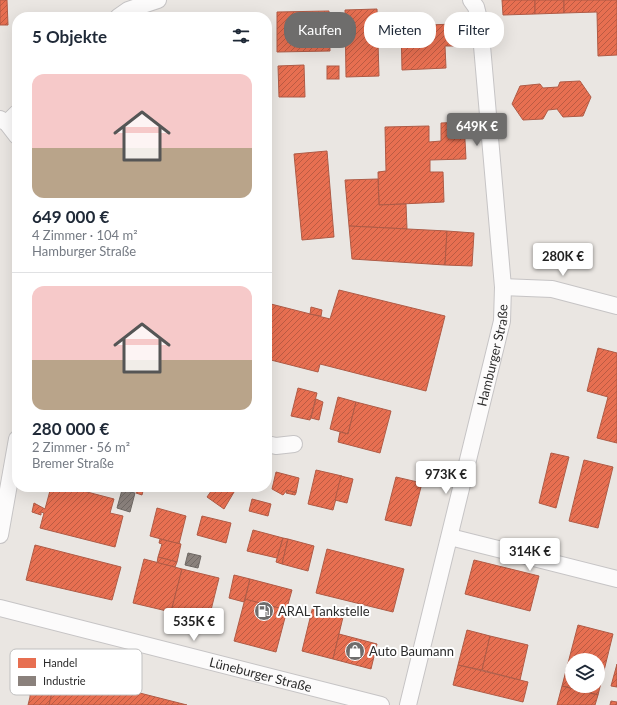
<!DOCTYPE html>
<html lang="de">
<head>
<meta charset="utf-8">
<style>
  :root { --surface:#fff; --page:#f6f6f7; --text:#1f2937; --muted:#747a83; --line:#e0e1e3; --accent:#6e6d6c }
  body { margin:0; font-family:Lato,sans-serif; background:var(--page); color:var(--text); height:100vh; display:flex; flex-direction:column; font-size:15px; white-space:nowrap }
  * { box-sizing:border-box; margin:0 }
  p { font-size:13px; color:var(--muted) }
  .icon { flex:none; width:22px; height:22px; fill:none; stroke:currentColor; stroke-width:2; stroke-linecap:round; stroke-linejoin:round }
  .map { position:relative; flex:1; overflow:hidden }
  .drawer { position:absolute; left:12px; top:12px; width:260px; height:480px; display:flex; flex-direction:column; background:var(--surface); border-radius:16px; box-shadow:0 4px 16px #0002 }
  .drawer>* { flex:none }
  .top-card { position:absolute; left:284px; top:12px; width:273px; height:36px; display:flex; gap:8px }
  .controls { position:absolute; left:565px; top:653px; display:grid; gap:8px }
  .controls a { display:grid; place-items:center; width:40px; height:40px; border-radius:50%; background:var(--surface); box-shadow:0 4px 16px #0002; font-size:20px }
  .price { position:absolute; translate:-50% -34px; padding:0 9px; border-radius:4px; background:#fff; color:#222; font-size:13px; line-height:26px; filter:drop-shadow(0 1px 2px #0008) }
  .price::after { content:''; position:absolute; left:50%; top:24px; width:12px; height:9px; margin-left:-6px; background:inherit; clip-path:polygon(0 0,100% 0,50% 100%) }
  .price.active { background:var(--accent); color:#fff }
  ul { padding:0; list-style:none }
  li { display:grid; align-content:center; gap:8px; height:212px; padding:0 20px }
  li+li { border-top:1px solid var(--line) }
  li span { display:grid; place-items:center; height:124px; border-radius:12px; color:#555 }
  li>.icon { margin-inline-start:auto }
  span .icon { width:72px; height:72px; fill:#fffc; stroke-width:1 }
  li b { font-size:17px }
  h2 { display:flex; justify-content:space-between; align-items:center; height:48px; padding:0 20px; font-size:17px }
  .pill { padding:0 14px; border-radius:16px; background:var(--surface); box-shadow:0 4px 16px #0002; font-size:14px; line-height:36px }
  .pill.active { background:var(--accent); color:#fff }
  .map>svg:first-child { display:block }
</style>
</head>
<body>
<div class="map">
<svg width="617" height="705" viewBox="0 0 617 705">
  <defs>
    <pattern id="shops-hatch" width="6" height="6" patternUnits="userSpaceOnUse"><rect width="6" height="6" fill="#e76f51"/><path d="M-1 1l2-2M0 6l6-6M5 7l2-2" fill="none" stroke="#bb5b43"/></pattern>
    <pattern id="industry-hatch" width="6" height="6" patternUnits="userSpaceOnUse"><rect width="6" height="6" fill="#8a817c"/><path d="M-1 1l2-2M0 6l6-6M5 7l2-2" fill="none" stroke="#716a66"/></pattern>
  </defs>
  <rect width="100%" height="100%" fill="#eae6e2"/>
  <g fill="url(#shops-hatch)" stroke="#af5b46" fill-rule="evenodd">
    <polygon points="0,0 7,0 8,25 0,25"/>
    <polygon points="502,0 535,0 535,14 503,15"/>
    <polygon points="535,0 564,0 564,13 535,14"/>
    <polygon points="564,0 617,0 617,55 598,56 597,12 564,13"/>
    <polygon points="377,9 379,76 346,77 345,10"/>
    <polygon points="329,11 330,51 277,52 277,12"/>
    <rect x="238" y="16" width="23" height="1"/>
    <polygon points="454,24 455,46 445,46 446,68 402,70 401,26"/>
    <polygon points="304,65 305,97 279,97 278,66"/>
    <rect x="327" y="66" width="12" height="13"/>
    <polygon points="580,81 591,97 583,116 563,117 557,109 548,110 543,119 523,120 512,104 520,86 540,84 543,88 558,87 560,82"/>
    <polygon points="464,122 466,159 430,160 430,172 443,172 444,202 379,205 378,172 386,171 385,127 429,126 429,142 441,141 441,123"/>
    <polygon points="327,151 334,237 302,240 294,154"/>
    <polygon points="378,179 379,205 406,204 407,229 349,226 345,180"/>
    <polygon points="349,226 447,231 445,265 352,259"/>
    <polygon points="447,231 474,233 472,266 445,265"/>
    <polygon points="339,290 445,316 426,391 320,364 318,372 267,359 267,303 330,319"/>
    <polygon points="311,307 322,310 321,316 310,314"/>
    <polygon points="598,348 617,353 617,443 597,438 608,397 587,391"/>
    <polygon points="298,388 317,393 310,420 291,416"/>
    <polygon points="338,397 356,402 348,434 330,429"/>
    <polygon points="316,399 323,402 319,420 311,418"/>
    <polygon points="356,402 391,411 380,453 338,442 340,432 348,434"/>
    <polygon points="551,453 569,457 556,508 539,503"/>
    <polygon points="584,460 613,467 598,528 569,521"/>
    <polygon points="316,470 342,476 333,510 308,504"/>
    <polygon points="276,472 299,478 296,493 287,490 283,495 272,489"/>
    <polygon points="341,476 353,479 347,503 335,500"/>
    <polygon points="396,477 422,483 411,526 385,520"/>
    <polygon points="51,487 68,487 114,499 110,513 123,516 115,547 40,528 44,513 41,512 41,515 32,512 34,503 45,509"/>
    <polygon points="138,487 144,487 142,495 136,493"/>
    <polygon points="214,487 237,487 224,509 207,497"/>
    <polygon points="287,490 296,493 295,495 286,493"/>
    <polygon points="252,499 271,504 268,516 249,511"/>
    <polygon points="157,508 186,516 179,544 150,536"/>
    <polygon points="202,516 231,523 226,543 197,535"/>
    <polygon points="253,530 283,538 277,558 247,551"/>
    <polygon points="283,538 288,539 282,564 276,562"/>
    <polygon points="160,539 181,544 177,562 158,557 162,544 159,543"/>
    <polygon points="288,539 314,546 308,571 282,564"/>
    <polygon points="35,545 121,567 112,600 26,580"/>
    <polygon points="327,549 404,569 393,612 316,593"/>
    <polygon points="158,557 177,562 175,567 157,563"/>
    <polygon points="144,559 182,569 171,612 133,603"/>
    <polygon points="474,560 539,576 530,611 465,594"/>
    <polygon points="182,569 219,578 208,622 171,612"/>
    <polygon points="234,575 250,579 244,602 229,598"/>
    <polygon points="250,579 292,590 286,611 245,600"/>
    <polygon points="245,599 287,610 276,652 234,641"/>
    <polygon points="313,606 344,613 333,659 302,651"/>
    <path d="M578,625L613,634L598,695L562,686ZM572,660H598V686H572Z"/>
    <polygon points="467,630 490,636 482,670 458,665"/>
    <polygon points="339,634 377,644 371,669 333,659"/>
    <polygon points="490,636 528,645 520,680 482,670"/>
    <polygon points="617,664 617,687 611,686"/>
    <polygon points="458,665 528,682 523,702 453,685"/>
    <polygon points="35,667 57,673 49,705 28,705 30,697 30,689"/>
    <polygon points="57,672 187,705 49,705"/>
    <polygon points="562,686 598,695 595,705 557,705"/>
    <polygon points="611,701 617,702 617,705 610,705"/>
  </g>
  <g fill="url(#industry-hatch)" stroke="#6e6864">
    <polygon points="122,490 135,493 130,512 117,508"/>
    <polygon points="188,553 201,556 198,568 185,565"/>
  </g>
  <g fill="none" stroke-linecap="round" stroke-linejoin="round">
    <g stroke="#c6c4c5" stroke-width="18">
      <g id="street">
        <polyline points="118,17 128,10 158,0"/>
        <polyline points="0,119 7,123 17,136"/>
        <polyline points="7,123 17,113"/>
        <polyline points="503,287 552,289 617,306"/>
        <polyline points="267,444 276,446 294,444"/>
        <polyline points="0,535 17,439"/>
        <polyline points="450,537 617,579"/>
        <path id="s1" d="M0,608L381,705"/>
        <path id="s2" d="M408,705L502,321L503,287L480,23L476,7L471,0"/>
      </g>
    </g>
    <use href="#street" stroke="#fcfbfb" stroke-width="16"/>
  </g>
  <defs>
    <g id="fuel-disc" transform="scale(1)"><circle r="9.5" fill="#6e6d6c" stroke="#fff"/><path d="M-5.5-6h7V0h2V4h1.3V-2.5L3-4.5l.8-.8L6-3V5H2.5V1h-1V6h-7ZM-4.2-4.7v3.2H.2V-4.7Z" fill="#fff"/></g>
    <g id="shop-disc" transform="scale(1)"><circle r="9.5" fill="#6e6d6c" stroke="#fff"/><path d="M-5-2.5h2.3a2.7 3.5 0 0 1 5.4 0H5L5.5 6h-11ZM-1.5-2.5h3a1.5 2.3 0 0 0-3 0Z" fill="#fff"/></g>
  </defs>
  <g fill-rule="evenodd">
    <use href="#fuel-disc" x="264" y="611"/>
    <use href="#shop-disc" x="355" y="651"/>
  </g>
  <g text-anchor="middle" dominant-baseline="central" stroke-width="4" stroke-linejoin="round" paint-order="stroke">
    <g font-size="13" fill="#2c2c2c" stroke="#fff">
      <text stroke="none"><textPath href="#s2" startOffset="360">Hamburger Straße</textPath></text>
      <text stroke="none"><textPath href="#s1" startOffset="269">Lüneburger Straße</textPath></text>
    </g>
    <g font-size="13" fill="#2c2c2c" stroke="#fff" text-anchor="start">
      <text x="278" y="611">ARAL Tankstelle</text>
      <text x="369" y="651">Auto Baumann</text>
    </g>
  </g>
  <rect x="10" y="649" width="132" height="46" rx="6" fill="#fff" stroke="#c0c0c0" stroke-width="1"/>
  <rect x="18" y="658" width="18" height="10" fill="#e76f51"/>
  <rect x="18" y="676" width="18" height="10" fill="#8a817c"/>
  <g font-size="11" fill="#2c2c2c">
    <text x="43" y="667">Handel</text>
    <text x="43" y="685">Industrie</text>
  </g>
</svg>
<div class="controls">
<a><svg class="icon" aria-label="layers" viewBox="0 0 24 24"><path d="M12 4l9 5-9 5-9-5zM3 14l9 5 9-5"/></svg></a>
</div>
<b class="price active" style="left:477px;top:147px">649K €</b>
<b class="price" style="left:563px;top:277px">280K €</b>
<b class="price" style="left:446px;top:495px">973K €</b>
<b class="price" style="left:530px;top:572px">314K €</b>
<b class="price" style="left:194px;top:642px">535K €</b>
<div class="top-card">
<a class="pill active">Kaufen</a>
<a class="pill">Mieten</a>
<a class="pill">Filter</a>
</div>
<section class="drawer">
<h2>5 Objekte<svg class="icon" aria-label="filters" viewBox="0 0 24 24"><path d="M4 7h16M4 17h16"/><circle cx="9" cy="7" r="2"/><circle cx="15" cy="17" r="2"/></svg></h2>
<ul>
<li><span style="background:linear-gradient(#f6c9c9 60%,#b9a48a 0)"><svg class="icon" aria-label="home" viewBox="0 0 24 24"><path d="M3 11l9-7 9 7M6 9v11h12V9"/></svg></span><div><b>649 000 €</b><p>4 Zimmer · 104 m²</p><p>Hamburger Straße</p></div></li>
<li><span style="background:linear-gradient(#f6c9c9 60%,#b9a48a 0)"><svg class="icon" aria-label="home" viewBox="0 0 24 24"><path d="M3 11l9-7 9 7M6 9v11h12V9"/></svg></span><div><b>280 000 €</b><p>2 Zimmer · 56 m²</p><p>Bremer Straße</p></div></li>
</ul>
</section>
</div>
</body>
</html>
